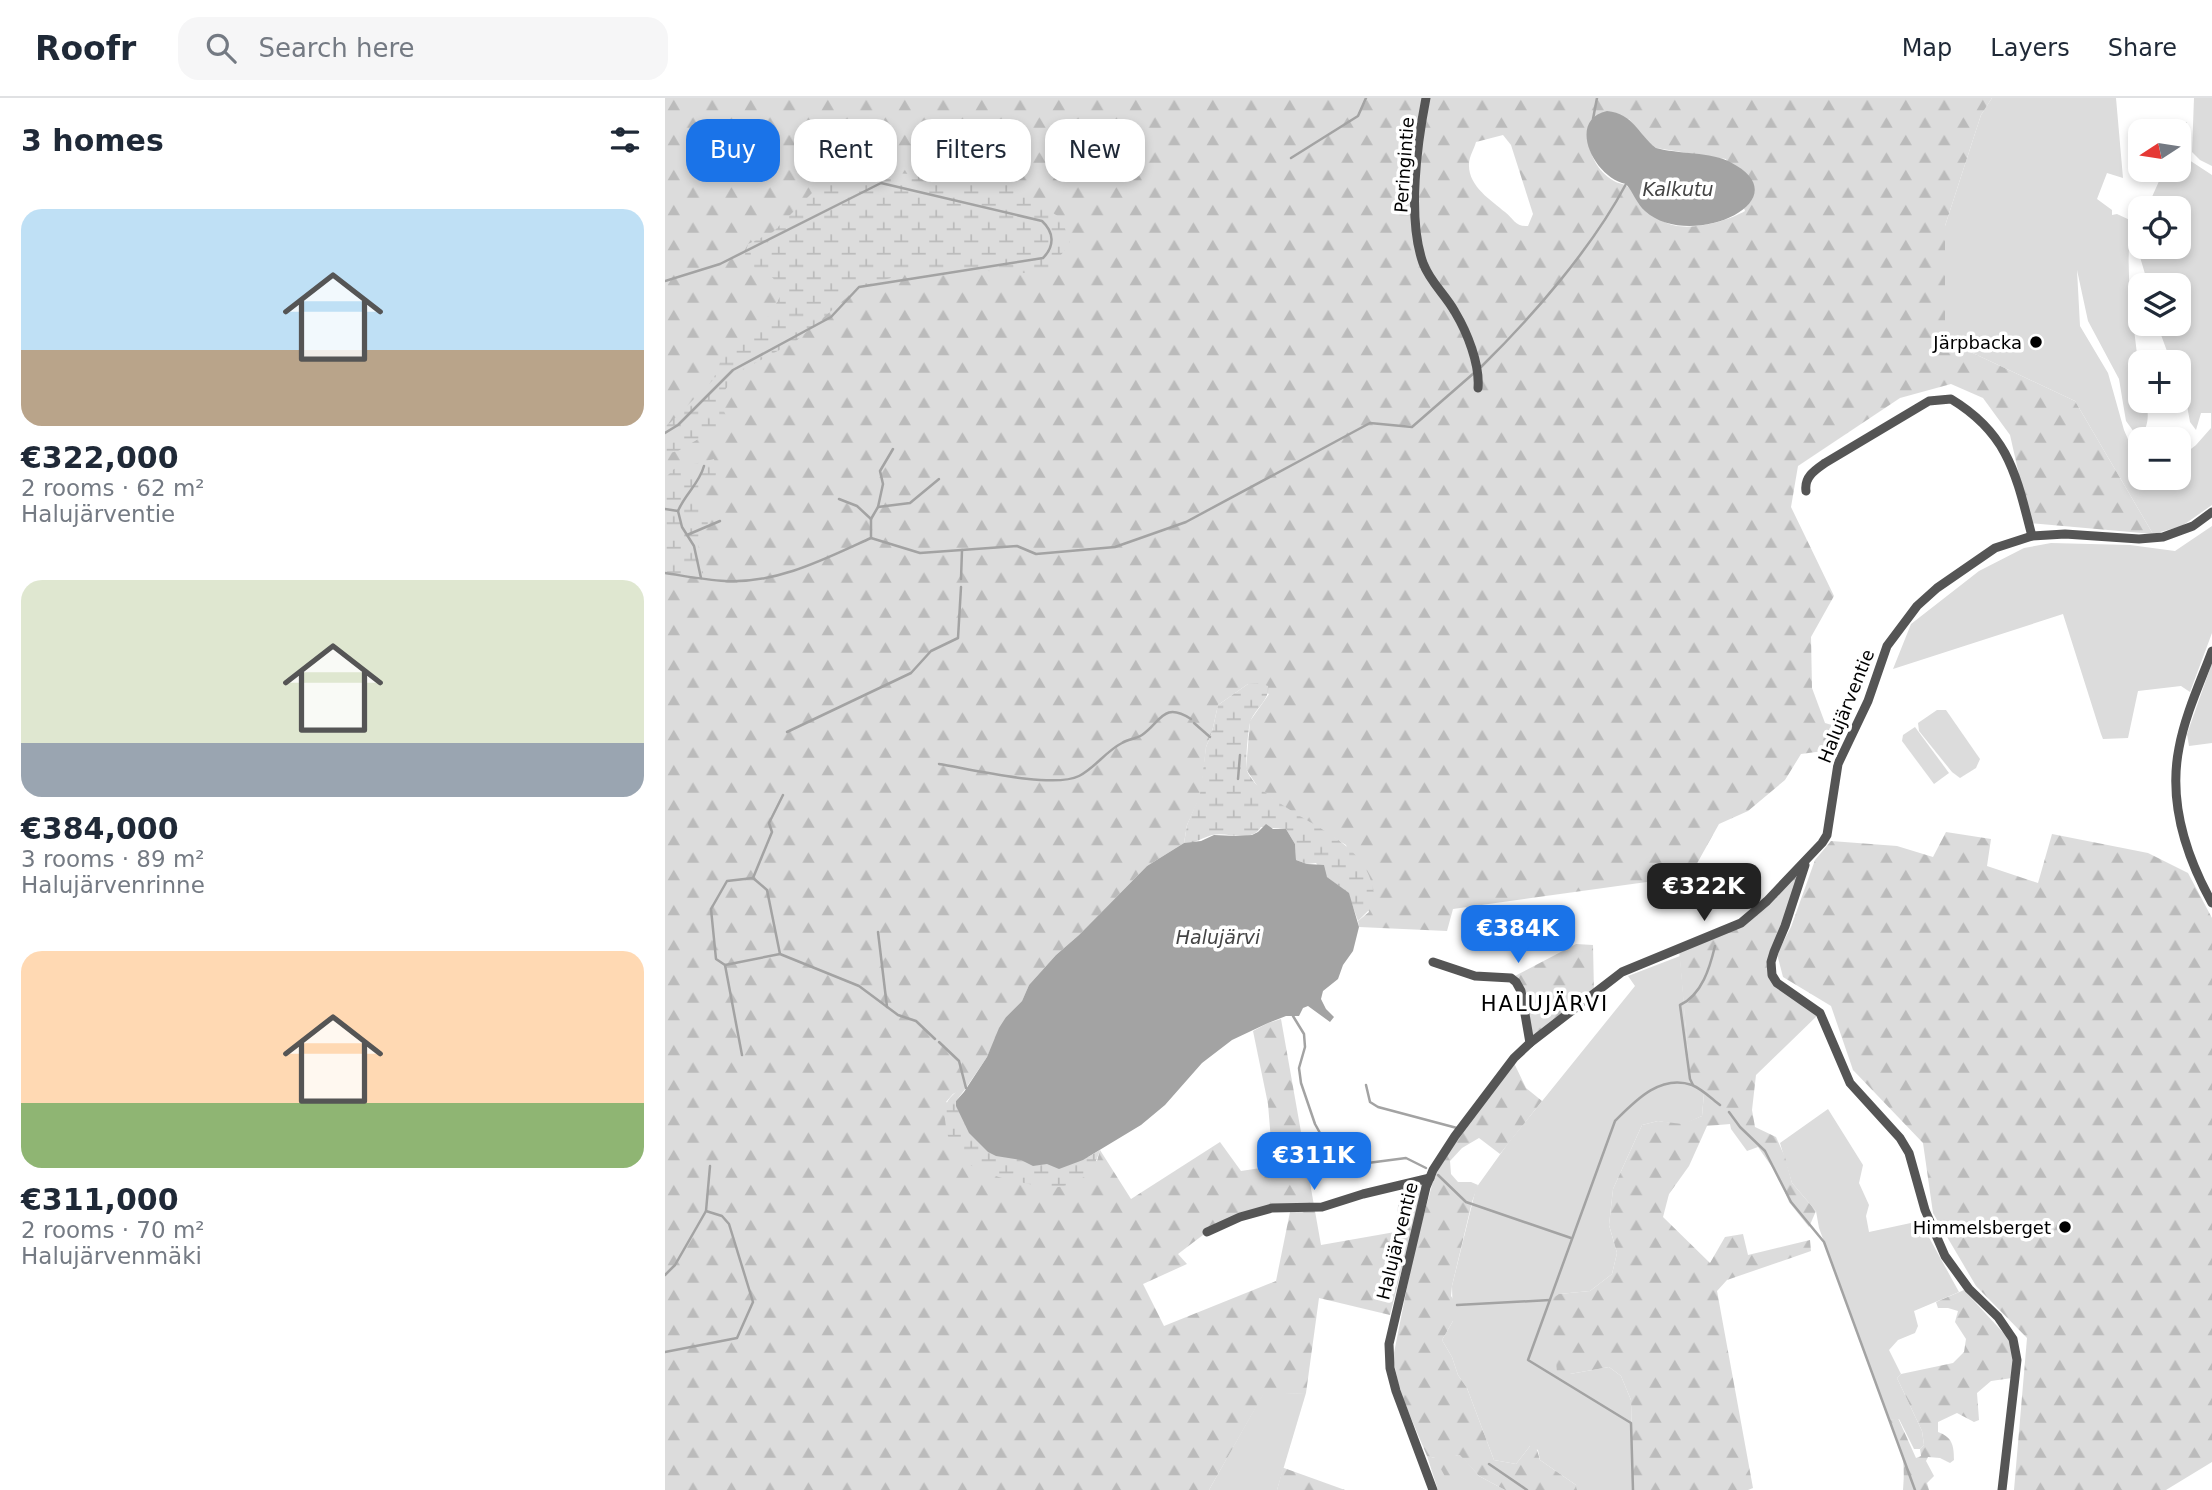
<!DOCTYPE html>
<html lang="en">
<head>
<meta charset="utf-8">
<style>
  :root { --surface:#fff; --page:#f6f6f7; --text:#1f2937; --muted:#747a83; --line:#e0e1e3; --accent:#1a73e8 }
  body { margin:0; font-family:"DejaVu Sans",sans-serif; background:var(--page); color:var(--text); height:100vh; display:flex; flex-direction:column; font-size:26px; white-space:nowrap }
  * { box-sizing:border-box; margin:0 }
  p { font-size:23px; color:var(--muted) }
  .icon { flex:none; width:38px; height:38px; fill:none; stroke:currentColor; stroke-width:2; stroke-linecap:round; stroke-linejoin:round }
  .map { position:relative; flex:1; overflow:hidden }
  .side { display:flex; flex-direction:column; background:var(--surface); width:665px }
  .side>* { flex:none }
  .banner { position:absolute; left:21px; top:21px; width:665px; height:63px; display:flex; gap:14px }
  .needle { width:46px; rotate:258deg }
  .fabs { position:absolute; left:1463px; top:21px; display:grid; gap:14px }
  .fabs a { display:grid; place-items:center; width:63px; height:63px; border-radius:14px; background:var(--surface); box-shadow:0 4px 10px #0003; font-size:35px }
  .price { position:absolute; translate:-50% -60px; padding:0 16px; border-radius:14px; background:var(--accent); color:#fff; font-size:23px; line-height:46px; filter:drop-shadow(0 2px 4px #0008) }
  .price::after { content:''; position:absolute; left:50%; top:42px; width:21px; height:16px; margin-left:-10px; background:inherit; clip-path:polygon(0 0,100% 0,50% 100%) }
  .price.active { background:#222; color:#fff }
  ul { padding:0; list-style:none }
  li { display:grid; align-content:center; gap:14px; height:371px; padding:0 21px }
  li span { display:grid; place-items:center; height:217px; border-radius:21px; color:#555 }
  li>.icon { margin-inline-start:auto }
  span .icon { width:126px; height:126px; fill:#fffc; stroke-width:1 }
  li b { font-size:30px }
  h2 { display:flex; justify-content:space-between; align-items:center; height:84px; padding:0 21px; font-size:30px }
  .tag { padding:0 24px; border-radius:21px; background:var(--surface); box-shadow:0 4px 10px #0003; font-size:24px; line-height:63px }
  .tag.active { background:var(--accent); color:#fff }
  header { display:flex; align-items:center; gap:42px; box-sizing:border-box; height:98px; padding:0 35px; background:var(--surface); border-bottom:2px solid var(--line) }
  header strong { font-size:33px }
  nav { display:flex; gap:38px; margin-inline-start:auto; font-size:24px }
  .search { width:490px; height:63px; background:var(--page); display:flex; align-items:center; gap:18px; box-sizing:border-box; padding:0 24px; border-radius:21px; color:var(--muted); font-size:26px }
  main { display:flex; flex:1; min-height:0 }
  .map>svg:first-child { display:block }
</style>
</head>
<body>
<header>
<strong>Roofr</strong>
<div class="search"><svg class="icon" aria-label="search" viewBox="0 0 24 24"><circle cx="10" cy="10" r="6"/><path d="M15 15l6 6"/></svg>Search here</div>
<nav><a>Map</a><a>Layers</a><a>Share</a></nav>
</header>
<main>
<section class="side">
<h2>3 homes<svg class="icon" aria-label="filters" viewBox="0 0 24 24"><path d="M4 7h16M4 17h16"/><circle cx="9" cy="7" r="2"/><circle cx="15" cy="17" r="2"/></svg></h2>
<ul>
<li><span style="background:linear-gradient(#bfe0f5 65%,#b9a48a 0)"><svg class="icon" aria-label="home" viewBox="0 0 24 24"><path d="M3 11l9-7 9 7M6 9v11h12V9"/></svg></span><div><b>€322,000</b><p>2 rooms · 62 m²</p><p>Halujärventie</p></div></li>
<li><span style="background:linear-gradient(#dfe7d0 75%,#9aa5b1 0)"><svg class="icon" aria-label="home" viewBox="0 0 24 24"><path d="M3 11l9-7 9 7M6 9v11h12V9"/></svg></span><div><b>€384,000</b><p>3 rooms · 89 m²</p><p>Halujärvenrinne</p></div></li>
<li><span style="background:linear-gradient(#ffd9b3 70%,#8fb573 0)"><svg class="icon" aria-label="home" viewBox="0 0 24 24"><path d="M3 11l9-7 9 7M6 9v11h12V9"/></svg></span><div><b>€311,000</b><p>2 rooms · 70 m²</p><p>Halujärvenmäki</p></div></li>
</ul>
</section>
<div class="map">
<svg width="1547" height="1392" viewBox="0 0 1547 1392">
  <defs>
    <pattern id="forest-firs" width="22" height="20" patternUnits="userSpaceOnUse" patternTransform="scale(1.75)"><rect width="22" height="20" fill="#dcdcdc"/><path d="M5 1l3.5 6h-7zM16 11l3.5 6h-7z" fill="#bbb"/></pattern>
    <pattern id="wetland-marsh" width="20" height="14" patternUnits="userSpaceOnUse" patternTransform="scale(1.75)"><rect width="20" height="14" fill="#dcdcdc"/><path d="M1 5h8M5 5V1M11 12h8M15 12V8" fill="none" stroke="#bbb"/></pattern>
  </defs>
  <rect width="100%" height="100%" fill="#fff"/>
  <g fill="#dcdcdc">
    <path d="M1327,0H1451L1458,80L1442,75L1432,101L1447,112V117L1452,116L1467,123C1456,184 1475,243 1475,303H1481C1484,318 1484,328 1474,341L1461,323L1454,281L1423,223L1412,172L1415,228L1443,275L1459,332L1469,355L1475,357V380H1514V358H1517L1531,347L1546,330V315H1536L1531,332L1525,324L1519,291L1524,284L1522,280L1514,276V264H1506L1492,226H1514V187H1482C1480,167 1470,157 1475,136V149H1514V110H1482L1499,72H1514V39L1519,24H1522L1516,55L1517,61L1521,60L1547,77V407L1517,428L1488,436L1410,303L1280,242V128L1316,17Z"/>
    <polygon points="1529,0 1547,0 1547,68 1535,62 1527,54"/>
    <polygon points="1547,428 1547,535 1525,594 1516,588 1473,593 1463,640 1438,641 1436,636 1398,516 1228,571 1246,526 1314,473 1359,450 1386,445 1465,447 1510,453"/>
    <polygon points="1547,565 1547,645 1524,648 1522,636"/>
    <polygon points="1272,612 1281,612 1315,661 1311,670 1295,680 1287,674 1254,633 1253,625"/>
    <polygon points="1250,629 1284,675 1269,686 1237,643 1238,637"/>
    <polygon points="1015,858 1025,980 1028,987 1039,995 1037,1018 1017,1027 993,1023 977,1027 948,1091 944,1127 952,1155 947,1176 925,1193 894,1196 905,1276 944,1269 956,1278 966,1302 968,1392 912,1392 911,1387 875,1362 873,1352 865,1348 851,1366 829,1362 802,1290 793,1277 787,1259 777,1242 788,1223 787,1188 811,1090 844,1044 970,888 963,878"/>
    <polygon points="1163,1011 1198,1067 1194,1085 1204,1107 1201,1118 1204,1134 1255,1123 1294,1194 1249,1213 1253,1228 1250,1235 1233,1242 1224,1252 1236,1276 1232,1280 1257,1333 1259,1347 1255,1351 1249,1351 1234,1321 1225,1322 1154,1130 1151,1113 1127,1085 1115,1045"/>
    <polygon points="641,1295 612,1392 544,1392 598,1296"/>
    <polygon points="796,1357 814,1378 840,1392 773,1392 762,1358 770,1360"/>
  </g>
  <g fill="url(#forest-firs)" fill-rule="evenodd">
    <path d="M0,0H1327L1316,17L1280,128V242L1410,303L1488,436L1365,425L1345,337L1318,300L1286,286L1235,300L1133,368L1126,409L1169,498L1146,539L1147,590L1160,625L1177,630L1166,652L1136,656L1120,682L1083,713L1054,726L1025,778L788,811L782,833L694,829L693,823L704,814L681,747L622,711L595,692L581,671L585,623L604,596L583,586L553,607L547,634L541,649L536,696L522,727L519,745L482,768L414,837L391,857L364,887L357,903L341,919L322,959L301,990L288,996L281,1004L432,1063L435,1052L466,1101L555,1044L576,1073L608,1068L603,1006L588,933L603,925L616,921L656,1147L730,1134L735,1091L759,1085L725,1217L654,1200L641,1295L598,1297L544,1392H0ZM964,21L981,42L991,50L1061,61L1080,113C1061,124 1018,136 998,123C984,114 975,99 963,89C959,85 954,86 949,83C932,73 925,57 922,38ZM838,37L846,47L868,116L863,128C850,129 849,121 840,114C826,102 803,88 804,66C804,59 809,51 811,44ZM626,1109L611,1183L499,1228L478,1186L522,1166L513,1156L542,1134L607,1110Z"/>
    <polygon points="1281,734 1326,741 1322,768 1373,785 1387,736 1483,755 1523,775 1547,820 1547,1364 1501,1392 1349,1392 1362,1240 1311,1188 1268,1115 1258,1045 1188,972 1166,908 1118,879 1112,856 1126,829 1150,762 1166,743 1232,748 1268,759"/>
    <polygon points="1141,763 1109,854 1107,877 1155,915 1091,977 1087,1012 1090,1029 1111,1039 1120,1059 1127,1085 1151,1113 1144,1129 1124,1104 1114,1079 1093,1049 1082,1053 1066,1031 1065,1026 1042,1028 1024,1068 1004,1096 998,1119 1045,1165 1060,1139 1078,1136 1083,1157 1145,1142 1146,1153 1062,1182 1052,1193 1088,1390 1083,1392 968,1392 966,1302 956,1278 944,1269 905,1276 892,1274 885,1202 894,1196 925,1193 947,1176 952,1155 944,1127 948,1091 977,1027 993,1023 1017,1026 1037,1018 1039,995 1028,987 1025,980 1014,851 1076,825"/>
    <polygon points="911,846 928,847 929,895 865,945 856,893 846,880"/>
    <polygon points="849,965 861,990 877,1003 835,1056 814,1040 797,1050 785,1063 786,1076 793,1084 806,1084 813,1087 807,1104 787,1188 786,1198 792,1207 788,1223 777,1242 787,1259 793,1277 802,1290 829,1362 851,1366 865,1348 870,1345 875,1362 911,1387 912,1392 840,1392 814,1378 795,1357 790,1358 796,1378 783,1384 770,1360 762,1358 735,1294 728,1260 750,1149 769,1080 787,1048"/>
    <path d="M1299,1192L1344,1241L1348,1259L1347,1280L1326,1283L1312,1295L1314,1322L1309,1324L1292,1315L1273,1324V1334C1287,1339 1289,1347 1289,1362L1285,1365L1275,1360L1263,1359L1261,1363L1269,1378L1262,1385L1264,1392H1238C1241,1361 1236,1350 1225,1322L1233,1320L1251,1360L1256,1358L1255,1351L1259,1347L1257,1333L1232,1280L1236,1276L1288,1265L1299,1254L1301,1241L1290,1224L1293,1213L1283,1210H1273L1271,1204Z"/>
    <polygon points="618,1370 619,1370 680,1392 612,1392"/>
  </g>
  <g fill="url(#wetland-marsh)">
    <polygon points="198,64 229,75 339,82 397,121 405,146 385,170 362,175 261,170 194,189 131,243 72,275 53,302 64,323 13,353 0,356 0,328 5,325 48,282 61,249 105,217 116,197 108,180 78,163 83,146 108,134 172,70"/>
    <polygon points="49,361 52,376 30,402 43,425 33,446 39,480 0,475 0,380 9,371"/>
    <path d="M595,585L603,588C605,603 589,611 585,625C583,632 580,666 582,673C588,686 600,695 612,703C652,733 709,747 710,806L693,823L683,795L662,779L651,765L642,766L631,762L630,746L621,731L596,729C586,746 562,733 547,737C537,740 531,745 519,745L522,727L535,696L541,649L547,634L553,607L583,586Z"/>
    <path d="M301,990L291,1003V1008L304,1035L323,1054L360,1063L368,1068L382,1066L394,1071L418,1062L435,1052C427,1080 409,1089 383,1090C348,1081 295,1079 283,1038C281,1029 279,1020 280,1011C282,1000 291,992 301,990Z"/>
  </g>
  <g fill="#a3a3a3">
    <path d="M942,13C969,16 972,35 991,50C1012,56 1047,54 1065,64C1140,102 1025,154 980,113C972,106 968,94 961,86C929,80 901,22 942,13Z"/>
    <polygon points="601,726 608,731 621,731 630,746 631,762 642,766 659,767 662,779 684,795 694,829 688,853 678,867 673,881 658,893 656,901 661,911 669,919 665,924 643,908 638,910 634,918 621,918 603,925 567,942 537,965 500,1007 476,1027 418,1062 394,1071 382,1066 368,1068 356,1062 331,1058 323,1054 304,1035 291,1008 291,1003 299,994 322,959 334,930 341,919 357,903 364,887 391,857 414,837 482,768 519,745 536,743 549,737 571,738 587,737 593,734"/>
  </g>
  <g fill="none" stroke-linecap="round" stroke-linejoin="round">
    <g stroke="#a3a3a3" stroke-width="2.5">
      <polyline points="928,21 932,0"/>
      <polyline points="626,60 693,18 701,0"/>
      <path d="M0,183L55,166L216,85L377,123C389,134 390,148 378,160L194,189L166,219L68,272L13,327L0,335"/>
      <path d="M816,269C868,218 927,150 961,86"/>
      <polyline points="174,401 192,408 206,421"/>
      <polyline points="213,409 245,405 274,381"/>
      <polyline points="0,411 13,413"/>
      <polyline points="22,437 55,423"/>
      <polyline points="206,440 206,421 213,409 218,386 215,373 228,351"/>
      <path d="M0,475C20,478 40,482 60,483C112,486 160,461 206,440L255,455L352,448L371,456L450,449L521,424L705,325L747,329L809,275"/>
      <path d="M36,480L29,448L17,429L13,413C20,396 34,386 39,368"/>
      <polyline points="296,481 297,452"/>
      <polyline points="529,625 545,639"/>
      <polyline points="122,634 246,575 266,553 293,540 296,489"/>
      <path d="M274,666C305,671 388,691 414,678C430,670 441,653 457,645C463,641 471,641 477,637C496,624 498,603 526,621"/>
      <polyline points="573,681 575,657"/>
      <polyline points="88,780 107,734 104,725 118,697"/>
      <polyline points="213,834 222,909"/>
      <polyline points="115,856 102,792 88,780 62,783 46,811 51,861 60,867 115,856 194,888 233,917 251,923 270,941"/>
      <polyline points="60,867 77,957"/>
      <polyline points="628,918 639,936 640,949 634,970 636,985 650,1026 665,1053 695,1066 741,1060 761,1070"/>
      <polyline points="274,944 294,963 301,990"/>
      <polyline points="701,987 705,1004 713,1009 792,1030"/>
      <path d="M1028,987L1025,981L1015,907C1037,897 1045,869 1050,848"/>
      <polyline points="1064,1014 1075,1029 1100,1053 1126,1104 1159,1144 1250,1392"/>
      <polyline points="773,1077 801,1104 906,1140"/>
      <polyline points="0,1177 10,1167 41,1113 45,1068"/>
      <polyline points="792,1207 885,1202"/>
      <polyline points="0,1254 72,1240 88,1204 64,1126 57,1118 41,1113"/>
      <polyline points="824,1366 862,1392"/>
      <path d="M968,1392L966,1325L863,1262L950,1023C970,1003 995,976 1027,987C1037,991 1047,1001 1055,1007"/>
    </g>
    <g stroke="#555" stroke-width="9">
      <path d="M761,0C752,46 742,120 758,165C765,184 780,196 790,214C802,234 815,266 813,290"/>
      <path d="M1141,393C1139,379 1150,372 1160,365L1264,303L1286,301C1344,336 1351,377 1367,438"/>
      <path d="M1547,553C1535,585 1520,617 1514,650C1503,705 1521,758 1547,805"/>
      <polyline points="1140,767 1120,828 1109,854 1106,864 1107,877 1112,885 1155,915 1185,985 1235,1040 1244,1055 1260,1112 1280,1158 1304,1191 1333,1219 1348,1241 1352,1262 1337,1392"/>
      <polyline points="768,864 810,878 846,880 851,884 856,893 865,945"/>
      <polyline points="542,1134 575,1119 607,1110 657,1109 698,1096 765,1080"/>
      <polyline points="768,1392 731,1293 725,1270 724,1246 761,1089 768,1072 790,1038 849,960 865,945 957,874 1076,825 1102,803 1157,745 1162,737 1173,666 1203,603 1222,548 1252,508 1272,490 1330,450 1367,438 1400,436 1474,441 1498,439 1528,428 1547,414"/>
    </g>
  </g>
  <g fill="#000" stroke="#fff" stroke-width="2.5">
    <circle cx="1371" cy="244" r="7"/>
    <circle cx="1400" cy="1129" r="7"/>
  </g>
  <g text-anchor="middle" dominant-baseline="central" stroke-width="7" stroke-linejoin="round" paint-order="stroke">
    <g font-size="18" fill="#000" stroke="#fff">
      <text transform="translate(739 67) rotate(-86)">Peringintie</text>
      <text transform="translate(1181 608) rotate(-68)">Halujärventie</text>
      <text transform="translate(732 1143) rotate(-76)">Halujärventie</text>
    </g>
    <g font-size="18" fill="#000" stroke="#fff" text-anchor="end">
      <text x="1357" y="244">Järpbacka</text>
      <text x="1386" y="1129">Himmelsberget</text>
    </g>
    <g font-size="19" font-style="italic" fill="#444" stroke="#fff">
      <text x="1013" y="91">Kalkutu</text>
      <text x="553" y="839">Halujärvi</text>
    </g>
    <g font-size="21" letter-spacing="2" fill="#000" stroke="#fff">
      <text x="880" y="906">HALUJÄRVI</text>
    </g>
  </g>
</svg>
<div class="fabs">
<a><svg class="needle" viewBox="-14 -14 28 28"><path d="M0-13l5 13h-10z" fill="#e53935"/><path d="M0 13l5-13h-10z" fill="#747a83"/></svg></a>
<a><svg class="icon" aria-label="locate" viewBox="0 0 24 24"><circle cx="12" cy="12" r="6"/><path d="M12 2v4M12 18v4M2 12h4M18 12h4"/></svg></a>
<a><svg class="icon" aria-label="layers" viewBox="0 0 24 24"><path d="M12 4l9 5-9 5-9-5zM3 14l9 5 9-5"/></svg></a>
<a>+</a>
<a>−</a>
</div>
<b class="price active" style="left:1039px;top:825px">€322K</b>
<b class="price" style="left:853px;top:867px">€384K</b>
<b class="price" style="left:649px;top:1094px">€311K</b>
<div class="banner">
<a class="tag active">Buy</a>
<a class="tag">Rent</a>
<a class="tag">Filters</a>
<a class="tag">New</a>
</div>
</div>
</main>
</body>
</html>
